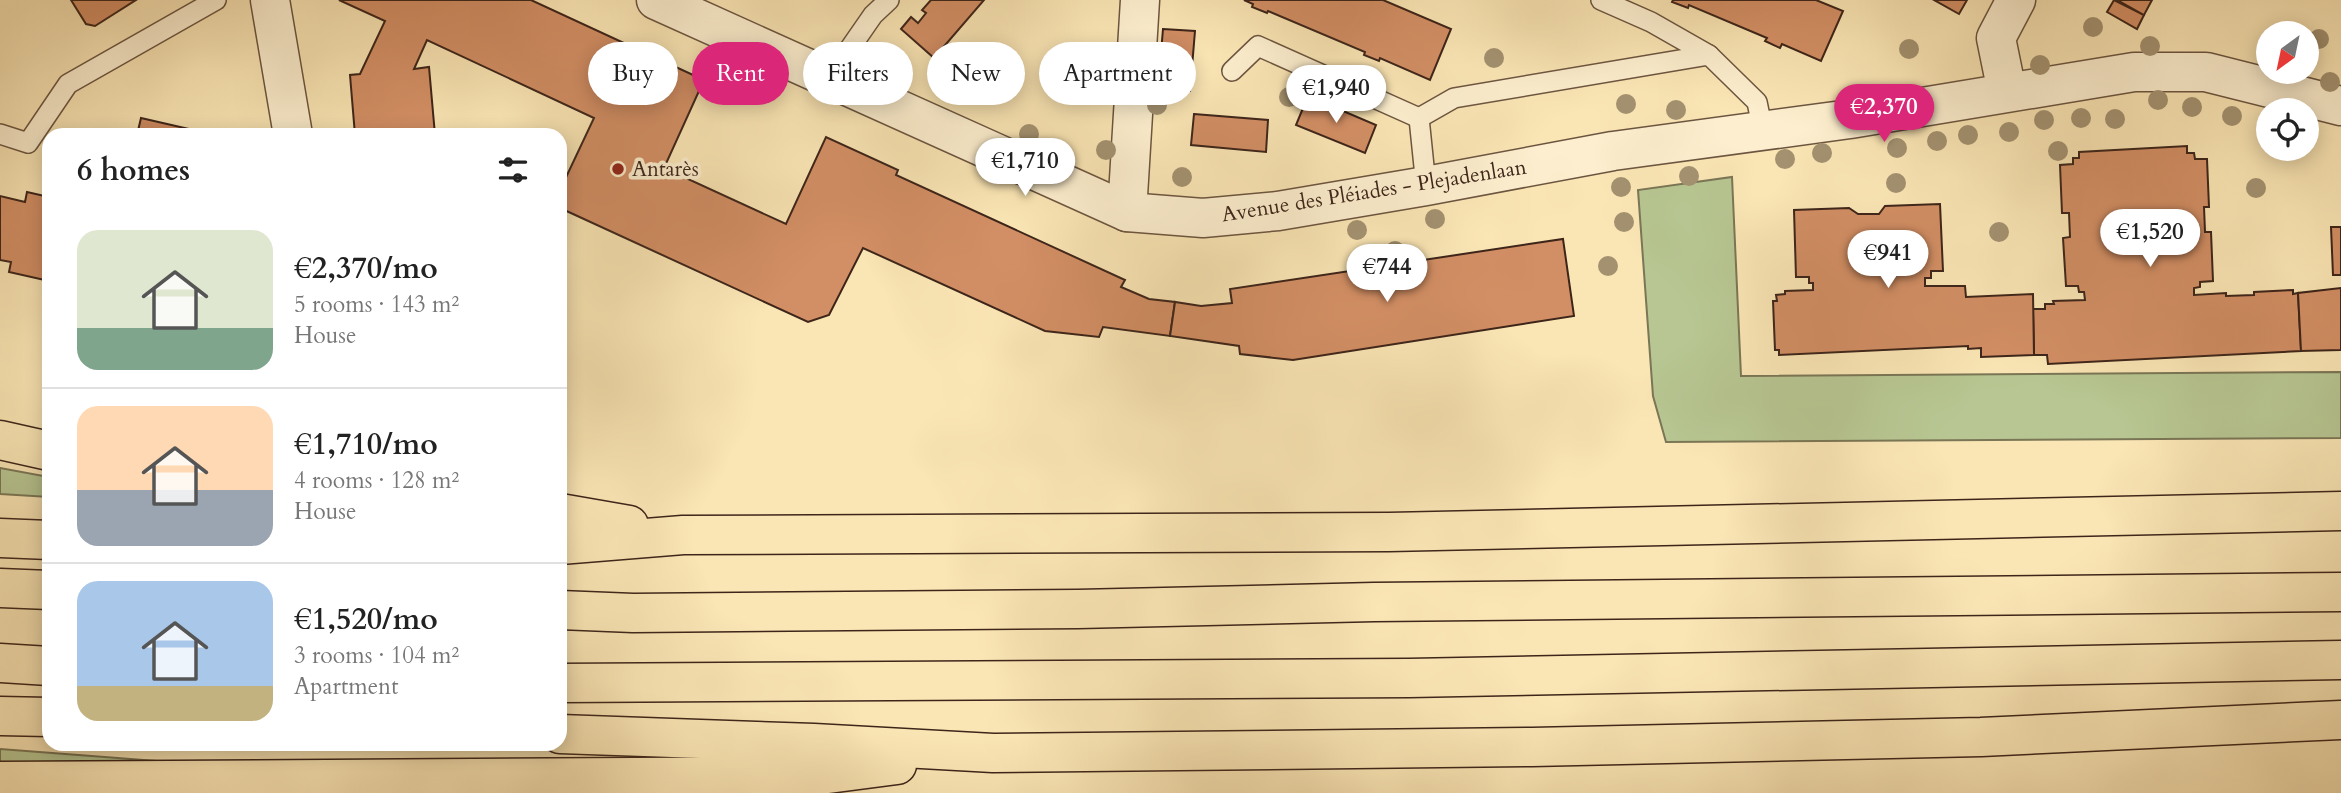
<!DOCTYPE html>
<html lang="en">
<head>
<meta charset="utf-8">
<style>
  :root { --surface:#fff; --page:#f2f2f2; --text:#222; --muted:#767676; --line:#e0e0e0; --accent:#db2777 }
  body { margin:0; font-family:Cardo,serif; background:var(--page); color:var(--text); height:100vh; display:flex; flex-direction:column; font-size:26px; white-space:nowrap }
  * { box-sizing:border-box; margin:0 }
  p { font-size:23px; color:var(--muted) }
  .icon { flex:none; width:38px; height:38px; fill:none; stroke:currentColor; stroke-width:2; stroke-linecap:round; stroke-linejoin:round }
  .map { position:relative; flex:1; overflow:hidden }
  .drawer { position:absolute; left:42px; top:128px; width:525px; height:623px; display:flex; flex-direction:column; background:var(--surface); border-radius:21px; box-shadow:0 4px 18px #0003 }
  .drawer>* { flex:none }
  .top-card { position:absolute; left:588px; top:42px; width:665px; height:63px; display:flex; gap:14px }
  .needle { width:46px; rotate:213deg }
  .fabs { position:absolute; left:2256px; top:21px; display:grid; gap:14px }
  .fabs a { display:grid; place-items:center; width:63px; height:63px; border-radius:50%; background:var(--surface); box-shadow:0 4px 18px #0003; font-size:35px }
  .price { position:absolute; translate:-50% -60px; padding:0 16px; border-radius:24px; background:#fff; color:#222; font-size:23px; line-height:46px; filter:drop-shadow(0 2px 4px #0008) }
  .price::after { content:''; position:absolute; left:50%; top:42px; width:21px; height:16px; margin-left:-10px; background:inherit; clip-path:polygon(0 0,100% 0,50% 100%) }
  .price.current { background:var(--accent); color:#fff }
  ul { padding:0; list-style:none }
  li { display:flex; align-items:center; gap:21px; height:175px; padding:0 35px }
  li+li { border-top:2px solid var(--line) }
  li span { display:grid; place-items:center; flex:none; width:196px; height:140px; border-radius:21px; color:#555 }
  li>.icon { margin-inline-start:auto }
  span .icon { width:84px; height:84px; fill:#fffc; stroke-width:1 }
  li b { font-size:30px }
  h2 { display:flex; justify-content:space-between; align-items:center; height:84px; padding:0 35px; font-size:30px }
  .chip { padding:0 24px; border-radius:32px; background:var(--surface); box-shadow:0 4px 18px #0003; font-size:24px; line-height:63px }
  .chip.current { background:var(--accent); color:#fff }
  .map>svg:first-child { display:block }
</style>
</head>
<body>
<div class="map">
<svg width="2341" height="793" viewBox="0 0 2341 793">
  <rect width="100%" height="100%" fill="#fae5b4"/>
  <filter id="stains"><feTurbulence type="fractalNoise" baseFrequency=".00286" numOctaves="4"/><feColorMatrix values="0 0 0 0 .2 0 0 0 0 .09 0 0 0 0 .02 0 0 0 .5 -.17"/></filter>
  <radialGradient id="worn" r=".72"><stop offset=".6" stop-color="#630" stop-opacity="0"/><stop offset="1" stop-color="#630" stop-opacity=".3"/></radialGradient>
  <g fill="#b7c692" stroke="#7a7656" stroke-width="2">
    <polygon points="1732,177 1741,376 2341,372 2341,438 1666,442 1653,396 1638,190"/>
    <polygon points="0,468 49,477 49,497 0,494"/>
    <polygon points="0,749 157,761 0,766"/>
  </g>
  <g fill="#d28e64" stroke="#3d251a" stroke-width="2">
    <polygon points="71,0 136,0 95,26 86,24"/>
    <polygon points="339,0 531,0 704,80 664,168 786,224 826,137 898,170 896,175 1125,280 1121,287 1149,299 1175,302 1170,336 1103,327 1099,337 1045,331 863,248 829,315 808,322 560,208 560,190 594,118 427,40 414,69 429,67 435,135 355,135 350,75 360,74 385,21"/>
    <polygon points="931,0 984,0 934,58 901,29 911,17 918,23 926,13 922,10"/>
    <polygon points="1244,0 1383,0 1451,29 1430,80 1380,58 1379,61 1364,55 1365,52 1268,11 1267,13 1252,7 1253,4"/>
    <polygon points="1673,0 1816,0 1843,11 1821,61 1782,44 1780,48 1765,41 1767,38 1689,5 1688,8 1672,2"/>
    <polygon points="1934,0 1967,0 1959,14"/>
    <polygon points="2114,0 2144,15 2137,29 2107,12"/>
    <polygon points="2117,0 2152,0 2144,15"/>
    <polygon points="1163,29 1195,31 1190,91 1158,89"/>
    <polygon points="1308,96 1376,125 1365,153 1296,125"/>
    <polygon points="1194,114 1268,120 1266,152 1191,145"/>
    <polygon points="141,118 215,135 137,135"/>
    <polygon points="2187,146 2187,153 2194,153 2195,159 2207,159 2209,207 2204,207 2205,232 2211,232 2213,281 2200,282 2200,287 2194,288 2194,295 2226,293 2226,296 2254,295 2254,292 2293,290 2293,294 2298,293 2301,351 2048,364 2047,355 2034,355 2033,309 2045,309 2045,304 2054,304 2053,301 2085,300 2084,292 2079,292 2078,286 2066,286 2063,238 2070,237 2069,213 2062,213 2060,165 2073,164 2073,158 2079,158 2079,152"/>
    <polygon points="27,192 49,197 49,281 9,272 11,262 0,260 0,196 25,202"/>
    <polygon points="1940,204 1943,271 1931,271 1931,278 1925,278 1925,286 1965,286 1966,297 2033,294 2034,355 1981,357 1981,348 1968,349 1968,346 1779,355 1779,350 1775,350 1773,301 1777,301 1776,295 1785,294 1785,291 1813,290 1813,283 1809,283 1809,277 1796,277 1794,210 1849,208 1858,214 1879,214 1885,206"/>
    <polygon points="2331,227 2341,227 2341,275 2333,275"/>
    <polygon points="1563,239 1574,316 1293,360 1240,354 1239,346 1170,336 1175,302 1201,306 1232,303 1230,289"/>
    <polygon points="2341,288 2341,350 2301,351 2298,293"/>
  </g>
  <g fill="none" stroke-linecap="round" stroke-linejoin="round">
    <g stroke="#6c5540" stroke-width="22">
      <g id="service">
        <polyline points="1601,0 1651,22 1709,55"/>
        <polyline points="1232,71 1258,46 1419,118"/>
        <polyline points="830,77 873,15 889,0"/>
        <polyline points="0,134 28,143 68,84 216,0"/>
        <polyline points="1426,186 1419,118 1454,98 1709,55 1757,102 1763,131"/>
      </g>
    </g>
    <g stroke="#6c5540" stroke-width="41">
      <g id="minor">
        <polyline points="270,0 293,135"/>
        <polyline points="2007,92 1996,38 2016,0"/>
        <polyline points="1127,212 1140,0"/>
      </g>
    </g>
    <g stroke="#6c5540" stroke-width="41">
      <polyline id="tertiary" points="656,0 1127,212 1203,218 1278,211 1426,186 1613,151 1850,119 2134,72 2206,72 2341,106"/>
    </g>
    <g stroke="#3d251a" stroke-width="41">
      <g id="trunk">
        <polyline points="0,440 49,451"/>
        <polyline points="560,513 629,525"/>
        <polyline points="0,538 49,540"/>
        <polyline points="560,545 683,535 1389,532 2341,511"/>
        <polyline points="0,588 49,590"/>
        <polyline points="560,610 633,613 1078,609 1374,602 2341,592"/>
        <polyline points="0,663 49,666"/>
        <polyline points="560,683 1409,678 2341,660"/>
        <polyline points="0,716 49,717"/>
        <polyline points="560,734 814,743 993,753 1532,747 1981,737 2341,720"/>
        <polyline points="0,781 812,776 897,765"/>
      </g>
    </g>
    <use href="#service" stroke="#fceece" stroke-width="19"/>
    <use href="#minor" stroke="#fceece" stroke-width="38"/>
    <use href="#tertiary" stroke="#fceece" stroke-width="38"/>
    <use href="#trunk" stroke="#fae5b4" stroke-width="38"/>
  </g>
  <g fill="#a39170">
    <circle cx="2093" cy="27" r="10"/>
    <circle cx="2319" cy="39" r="10"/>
    <circle cx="2150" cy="46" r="10"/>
    <circle cx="1909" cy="49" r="10"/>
    <circle cx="1080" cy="52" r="10"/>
    <circle cx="1494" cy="58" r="10"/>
    <circle cx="2040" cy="65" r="10"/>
    <circle cx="2330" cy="82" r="10"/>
    <circle cx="1289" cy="97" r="10"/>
    <circle cx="2158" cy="100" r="10"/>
    <circle cx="1626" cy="104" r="10"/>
    <circle cx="1157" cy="105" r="10"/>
    <circle cx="2192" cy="107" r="10"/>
    <circle cx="1676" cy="110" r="10"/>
    <circle cx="2232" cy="116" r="10"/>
    <circle cx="2081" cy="118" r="10"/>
    <circle cx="2115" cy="119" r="10"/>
    <circle cx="2044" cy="120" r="10"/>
    <circle cx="2009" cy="132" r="10"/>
    <circle cx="1029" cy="134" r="10"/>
    <circle cx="1968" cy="135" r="10"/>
    <circle cx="1937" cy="141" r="10"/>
    <circle cx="1897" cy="148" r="10"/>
    <circle cx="1106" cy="150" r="10"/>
    <circle cx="2058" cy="151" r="10"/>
    <circle cx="1822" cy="153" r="10"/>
    <circle cx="1785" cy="159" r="10"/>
    <circle cx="1689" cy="176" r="10"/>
    <circle cx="1182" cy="177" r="10"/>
    <circle cx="1896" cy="183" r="10"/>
    <circle cx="1621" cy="187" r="10"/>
    <circle cx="2256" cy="188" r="10"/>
    <circle cx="1435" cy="219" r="10"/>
    <circle cx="1624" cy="222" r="10"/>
    <circle cx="1357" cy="230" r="10"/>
    <circle cx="1999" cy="232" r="10"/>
    <circle cx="1395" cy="251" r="10"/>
    <circle cx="1608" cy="266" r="10"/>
  </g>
  <circle fill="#8f2418" stroke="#fceece" stroke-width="2.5" cx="618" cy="169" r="7"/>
  <g text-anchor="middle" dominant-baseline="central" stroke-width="7" stroke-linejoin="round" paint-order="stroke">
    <g font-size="21" fill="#3d251a" stroke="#fceece" text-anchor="start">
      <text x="632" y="169">Antarès</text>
    </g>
    <g font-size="21" fill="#3d251a" stroke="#fceece">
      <text transform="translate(1374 191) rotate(-9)">Avenue des Pléiades - Plejadenlaan</text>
    </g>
  </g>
  <rect width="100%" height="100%" filter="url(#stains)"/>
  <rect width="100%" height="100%" fill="url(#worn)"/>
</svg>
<div class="fabs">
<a><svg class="needle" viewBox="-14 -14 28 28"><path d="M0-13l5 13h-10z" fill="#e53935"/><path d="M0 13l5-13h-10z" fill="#767676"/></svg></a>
<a><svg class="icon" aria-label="locate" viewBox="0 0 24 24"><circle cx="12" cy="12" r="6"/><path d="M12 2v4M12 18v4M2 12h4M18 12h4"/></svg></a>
</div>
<b class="price" style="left:1336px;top:125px">€1,940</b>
<b class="price current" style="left:1884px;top:144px">€2,370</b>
<b class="price" style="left:1025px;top:198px">€1,710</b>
<b class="price" style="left:2150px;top:269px">€1,520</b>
<b class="price" style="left:1888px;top:290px">€941</b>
<b class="price" style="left:1387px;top:304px">€744</b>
<div class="top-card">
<a class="chip">Buy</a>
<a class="chip current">Rent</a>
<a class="chip">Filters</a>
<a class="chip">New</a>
<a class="chip">Apartment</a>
</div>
<section class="drawer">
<h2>6 homes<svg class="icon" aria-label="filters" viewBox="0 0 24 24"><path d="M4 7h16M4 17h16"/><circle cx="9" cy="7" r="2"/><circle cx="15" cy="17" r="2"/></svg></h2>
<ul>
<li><span style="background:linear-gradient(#dfe7d0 70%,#7fa58c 0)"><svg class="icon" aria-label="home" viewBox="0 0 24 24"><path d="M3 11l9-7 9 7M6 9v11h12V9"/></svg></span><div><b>€2,370/mo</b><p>5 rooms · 143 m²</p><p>House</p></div></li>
<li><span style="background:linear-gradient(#ffd9b3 60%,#9aa5b1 0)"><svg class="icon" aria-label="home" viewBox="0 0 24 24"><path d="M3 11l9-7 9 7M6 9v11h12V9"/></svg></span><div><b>€1,710/mo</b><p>4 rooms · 128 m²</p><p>House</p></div></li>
<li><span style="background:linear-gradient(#a9c7e8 75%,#c2b280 0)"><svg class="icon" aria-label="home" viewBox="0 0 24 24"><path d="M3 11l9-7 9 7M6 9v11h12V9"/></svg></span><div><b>€1,520/mo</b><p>3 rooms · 104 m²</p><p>Apartment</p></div></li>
</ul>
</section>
</div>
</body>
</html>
